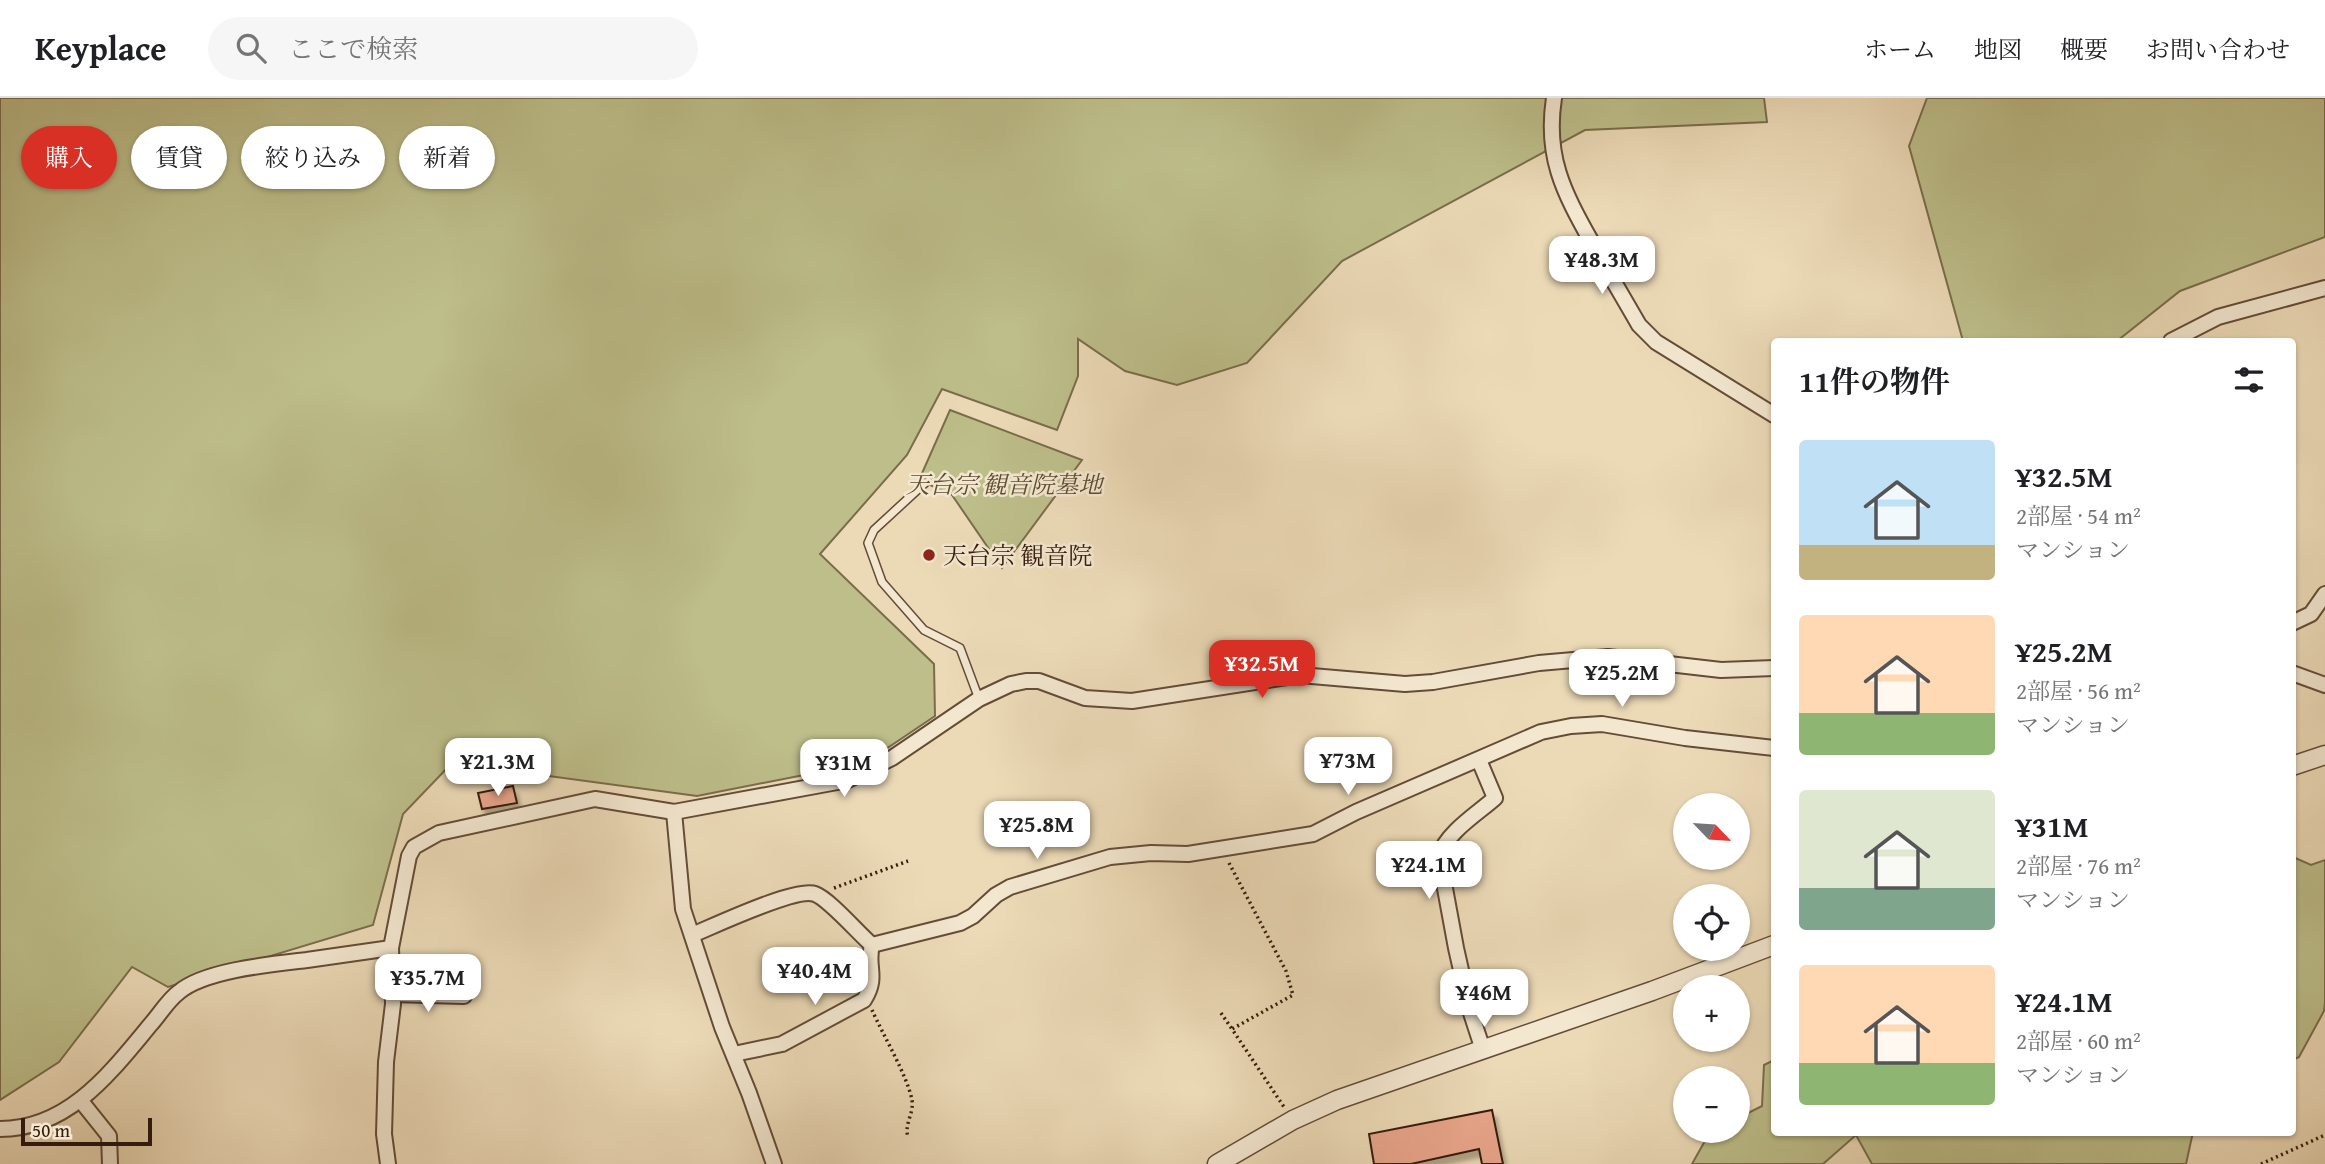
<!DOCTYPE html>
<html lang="ja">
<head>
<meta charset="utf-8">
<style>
  :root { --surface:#fff; --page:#f6f6f6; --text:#202124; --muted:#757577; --line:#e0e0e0; --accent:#d93025 }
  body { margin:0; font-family:"Gentium Book Plus","Noto Serif JP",serif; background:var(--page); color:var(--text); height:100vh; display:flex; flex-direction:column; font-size:26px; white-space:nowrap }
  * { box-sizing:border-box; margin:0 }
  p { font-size:23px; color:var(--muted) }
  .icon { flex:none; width:38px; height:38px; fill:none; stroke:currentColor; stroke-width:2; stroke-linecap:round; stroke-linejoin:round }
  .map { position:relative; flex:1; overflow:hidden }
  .sheet { position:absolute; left:1771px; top:240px; width:525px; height:798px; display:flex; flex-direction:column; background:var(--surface); border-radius:7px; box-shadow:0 2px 5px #0004 }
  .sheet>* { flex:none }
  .hud { position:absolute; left:21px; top:28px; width:665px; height:63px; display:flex; gap:14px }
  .needle { width:46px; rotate:115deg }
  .buttons { position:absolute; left:1673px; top:695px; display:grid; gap:14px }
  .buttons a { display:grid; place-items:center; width:77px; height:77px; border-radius:50%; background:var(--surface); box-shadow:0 2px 5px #0004; font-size:35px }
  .scale { position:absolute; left:21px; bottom:18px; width:131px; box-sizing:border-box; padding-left:7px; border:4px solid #361c0c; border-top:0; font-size:19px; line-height:24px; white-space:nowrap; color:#361c0c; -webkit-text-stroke:5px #f3e7d0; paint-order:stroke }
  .price { position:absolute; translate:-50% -60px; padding:0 16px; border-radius:14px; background:#fff; color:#222; font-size:23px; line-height:46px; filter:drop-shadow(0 2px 4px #0008) }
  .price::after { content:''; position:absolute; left:50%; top:42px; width:21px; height:16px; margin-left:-10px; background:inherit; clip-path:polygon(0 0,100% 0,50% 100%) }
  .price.active { background:var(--accent); color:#fff }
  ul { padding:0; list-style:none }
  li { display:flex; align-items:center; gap:21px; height:175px; padding:0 28px }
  li span { display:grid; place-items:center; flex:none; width:196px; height:140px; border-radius:7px; color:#555 }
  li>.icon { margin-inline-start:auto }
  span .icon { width:84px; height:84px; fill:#fffc; stroke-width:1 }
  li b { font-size:30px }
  h2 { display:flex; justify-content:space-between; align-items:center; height:84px; padding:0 28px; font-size:30px }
  .tag { padding:0 24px; border-radius:32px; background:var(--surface); box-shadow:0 2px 5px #0004; font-size:24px; line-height:63px }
  .tag.active { background:var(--accent); color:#fff }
  header { display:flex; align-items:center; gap:42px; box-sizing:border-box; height:98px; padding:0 35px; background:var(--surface); border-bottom:2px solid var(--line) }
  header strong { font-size:33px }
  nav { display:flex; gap:38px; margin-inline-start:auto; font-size:24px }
  .search { width:490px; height:63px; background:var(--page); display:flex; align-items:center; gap:18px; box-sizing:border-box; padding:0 24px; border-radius:38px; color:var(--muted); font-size:26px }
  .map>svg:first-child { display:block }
</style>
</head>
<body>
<header>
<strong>Keyplace</strong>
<div class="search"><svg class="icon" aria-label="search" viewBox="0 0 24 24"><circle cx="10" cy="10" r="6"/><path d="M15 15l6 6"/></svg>ここで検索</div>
<nav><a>ホーム</a><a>地図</a><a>概要</a><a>お問い合わせ</a></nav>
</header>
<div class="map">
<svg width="2325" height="1066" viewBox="0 0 2325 1066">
  <defs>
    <filter id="shadow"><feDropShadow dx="4" dy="7" stdDeviation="2" flood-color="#0004"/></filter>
  </defs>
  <rect width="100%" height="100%" fill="#ecdab7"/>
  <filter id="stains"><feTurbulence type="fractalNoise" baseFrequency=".00286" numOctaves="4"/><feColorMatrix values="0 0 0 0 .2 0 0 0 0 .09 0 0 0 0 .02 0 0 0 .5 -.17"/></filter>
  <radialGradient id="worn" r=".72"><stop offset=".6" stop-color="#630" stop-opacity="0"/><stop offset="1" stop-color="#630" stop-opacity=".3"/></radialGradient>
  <g fill="#bdbe8a" stroke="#7a6d4b" stroke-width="2">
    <polygon points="0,0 1764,0 1767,24 1585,32 1342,163 1247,265 1177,287 1125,273 1078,241 1078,278 1057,332 942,291 907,357 820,456 934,566 935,618 865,665 697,698 452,665 403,716 373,827 168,889 132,869 59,964 0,1002"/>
    <polygon points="1927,0 2325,0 2325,139 2180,193 2117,243 1963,243 1909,48"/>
    <polygon points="950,312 1082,362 1002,470 952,397 919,382"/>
    <polygon points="2293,759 2311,767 2325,762 2325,904 2324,913 2299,959 2293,962"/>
    <polygon points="1774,962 1774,1034 2193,1034 2186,1066 1872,1066 1856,1037 1823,1066 1692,1066 1710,1034 1738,1032 1738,1020 1762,1008 1764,967"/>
  </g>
  <g fill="#e8a58b" stroke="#361c0c" stroke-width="2" filter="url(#shadow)">
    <polygon points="513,688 517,705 482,711 478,695"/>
    <polygon points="1492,1012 1503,1066 1482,1066 1479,1051 1411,1066 1374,1066 1369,1036"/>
  </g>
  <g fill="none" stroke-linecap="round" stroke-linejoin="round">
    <g stroke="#644c37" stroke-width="10">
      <polyline id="service" points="925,385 874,432 868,445 882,484 924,532 960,550 979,601"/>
    </g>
    <g stroke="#644c37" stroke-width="18">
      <g id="minor">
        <path d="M1554,0C1545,58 1563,93 1591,143C1606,171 1623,199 1639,227L1656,244L1774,317"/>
        <polyline points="2171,243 2218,219 2325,190"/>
        <polyline points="2292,525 2311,516 2325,496"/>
        <polyline points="2292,575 2325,587"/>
        <path d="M1479,662L1495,700C1477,716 1447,734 1439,758L1456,850L1470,912L1483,952"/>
        <polyline points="674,714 683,811 722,929 749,995 774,1066"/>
        <path d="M692,837C714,828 796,789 815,796C829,801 859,836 872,847"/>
        <polyline points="872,847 960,825 973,818 996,797 1010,789 1110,759 1151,755 1188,756 1313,736 1356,714 1541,634 1571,628 1602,626 1685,640 1774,650"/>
        <polyline points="393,896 464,898"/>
        <path d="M734,956L782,946L864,902C879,878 866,869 872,847"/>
        <polyline points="81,1003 109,1038 110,1066"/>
        <path d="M0,1031C69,1031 111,974 151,926C160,916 168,902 179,894C205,872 273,866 307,862C335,858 363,854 391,850"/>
        <polyline points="388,1066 384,1036 386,964 393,906 391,850 409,758 414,749 439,735 595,701 674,714 848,682 892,660 979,601 1011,586 1026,583 1039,583 1085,600 1132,603 1300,577 1405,586 1433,584 1539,565 1608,559 1721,572 1774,570"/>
      </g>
    </g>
    <g stroke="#644c37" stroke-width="21">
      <g id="tertiary">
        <polyline points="2292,668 2325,657"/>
        <polyline points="1217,1066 1293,1022 1337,1002 1652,893 1774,847"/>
      </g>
    </g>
    <g stroke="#361c0c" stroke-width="3.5" stroke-dasharray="2 3.5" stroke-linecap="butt">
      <polyline points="1229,765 1286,873 1293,897 1232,931 1284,1009"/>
      <polyline points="834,790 908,763"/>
      <path d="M872,912C883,937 907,977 912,1002C914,1016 904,1026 908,1039"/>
      <polyline points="1221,915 1232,931"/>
      <polyline points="2261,1066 2325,1037"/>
    </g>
    <use href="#service" stroke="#f3e7d0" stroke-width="7"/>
    <use href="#minor" stroke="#f3e7d0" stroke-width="14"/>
    <use href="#tertiary" stroke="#f3e7d0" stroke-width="18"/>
  </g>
  <circle fill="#8f2418" stroke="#f3e7d0" stroke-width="2.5" cx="929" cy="457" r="7"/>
  <g text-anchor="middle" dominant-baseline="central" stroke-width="5" stroke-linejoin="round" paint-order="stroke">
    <g font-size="24" font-style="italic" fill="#5e4d32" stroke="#f3e7d0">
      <text x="1004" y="386">天台宗 観音院墓地</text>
    </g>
    <g font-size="24" fill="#361c0c" stroke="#f3e7d0" text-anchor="start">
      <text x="943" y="457">天台宗 観音院</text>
    </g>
  </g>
  <rect width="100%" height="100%" filter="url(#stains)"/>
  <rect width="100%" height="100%" fill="url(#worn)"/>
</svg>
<div class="buttons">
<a><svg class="needle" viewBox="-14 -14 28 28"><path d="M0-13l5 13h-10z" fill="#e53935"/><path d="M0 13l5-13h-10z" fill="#757577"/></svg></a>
<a><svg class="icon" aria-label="locate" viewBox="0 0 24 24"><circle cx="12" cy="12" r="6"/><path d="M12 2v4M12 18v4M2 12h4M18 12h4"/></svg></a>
<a>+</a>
<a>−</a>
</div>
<div class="scale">50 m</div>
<b class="price" style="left:1602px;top:198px">¥48.3M</b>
<b class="price active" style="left:1262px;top:602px">¥32.5M</b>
<b class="price" style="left:1622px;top:611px">¥25.2M</b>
<b class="price" style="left:1348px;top:699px">¥73M</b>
<b class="price" style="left:498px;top:700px">¥21.3M</b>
<b class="price" style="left:844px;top:701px">¥31M</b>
<b class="price" style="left:1037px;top:763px">¥25.8M</b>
<b class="price" style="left:1429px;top:803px">¥24.1M</b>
<b class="price" style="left:815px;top:909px">¥40.4M</b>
<b class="price" style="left:428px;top:916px">¥35.7M</b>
<b class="price" style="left:1484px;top:931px">¥46M</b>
<div class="hud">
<a class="tag active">購入</a>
<a class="tag">賃貸</a>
<a class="tag">絞り込み</a>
<a class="tag">新着</a>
</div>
<section class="sheet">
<h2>11件の物件<svg class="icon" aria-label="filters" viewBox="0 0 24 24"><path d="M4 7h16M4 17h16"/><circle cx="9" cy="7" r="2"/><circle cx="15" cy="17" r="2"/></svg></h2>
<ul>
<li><span style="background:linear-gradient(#bfe0f5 75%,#c2b280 0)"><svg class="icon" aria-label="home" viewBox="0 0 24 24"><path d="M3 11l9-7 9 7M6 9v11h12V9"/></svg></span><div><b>¥32.5M</b><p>2部屋 · 54 m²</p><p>マンション</p></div></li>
<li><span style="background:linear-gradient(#ffd9b3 70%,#8fb573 0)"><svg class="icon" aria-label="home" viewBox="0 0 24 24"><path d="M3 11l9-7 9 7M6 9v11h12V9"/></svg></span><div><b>¥25.2M</b><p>2部屋 · 56 m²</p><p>マンション</p></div></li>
<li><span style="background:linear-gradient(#dfe7d0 70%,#7fa58c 0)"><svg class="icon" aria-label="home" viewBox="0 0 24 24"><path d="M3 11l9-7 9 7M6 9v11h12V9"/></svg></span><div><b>¥31M</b><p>2部屋 · 76 m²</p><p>マンション</p></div></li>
<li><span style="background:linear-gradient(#ffd9b3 70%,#8fb573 0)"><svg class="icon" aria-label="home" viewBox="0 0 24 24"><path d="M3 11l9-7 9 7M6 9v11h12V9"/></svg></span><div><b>¥24.1M</b><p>2部屋 · 60 m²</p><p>マンション</p></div></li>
</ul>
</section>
</div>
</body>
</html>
